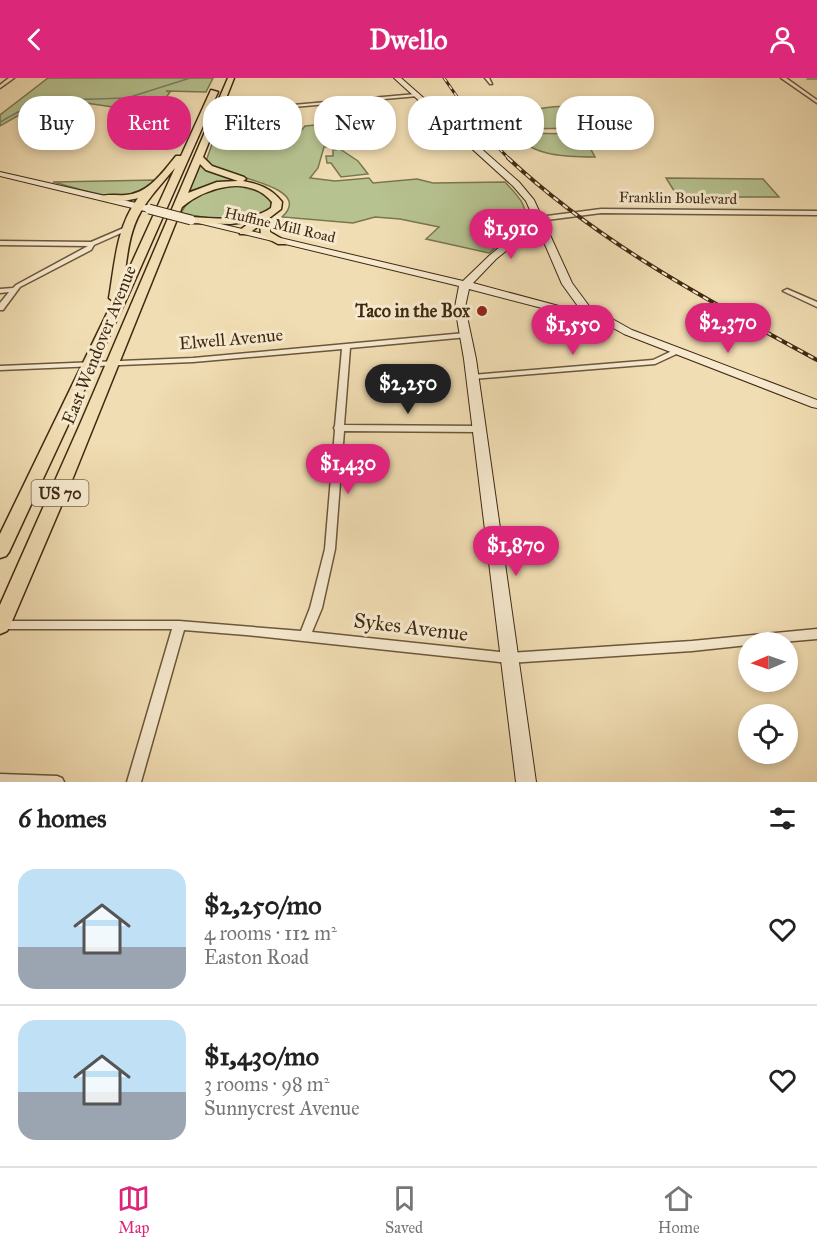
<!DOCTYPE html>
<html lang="en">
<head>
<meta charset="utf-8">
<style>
  :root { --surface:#fff; --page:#f6f6f6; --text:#222; --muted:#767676; --line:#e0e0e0; --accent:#db2777 }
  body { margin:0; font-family:"IM FELL Great Primer",serif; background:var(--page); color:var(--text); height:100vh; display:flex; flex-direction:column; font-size:22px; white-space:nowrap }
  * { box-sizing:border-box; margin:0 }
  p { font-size:20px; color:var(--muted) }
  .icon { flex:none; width:33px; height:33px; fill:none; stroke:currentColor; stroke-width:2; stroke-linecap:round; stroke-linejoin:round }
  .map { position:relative; height:704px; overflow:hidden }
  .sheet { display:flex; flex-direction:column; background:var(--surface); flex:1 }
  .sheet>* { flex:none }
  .hud { position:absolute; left:18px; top:18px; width:782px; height:54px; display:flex; gap:12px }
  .needle { width:39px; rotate:268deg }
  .buttons { position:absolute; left:738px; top:554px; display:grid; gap:12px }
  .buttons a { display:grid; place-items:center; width:60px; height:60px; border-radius:50%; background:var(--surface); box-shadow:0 3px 9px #0003; font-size:30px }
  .price { position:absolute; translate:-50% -51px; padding:0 14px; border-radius:21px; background:var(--accent); color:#fff; font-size:20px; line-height:39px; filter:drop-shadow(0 2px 3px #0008) }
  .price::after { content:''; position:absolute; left:50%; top:36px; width:18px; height:14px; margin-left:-9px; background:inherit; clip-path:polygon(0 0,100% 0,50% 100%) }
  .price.on { background:#222; color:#fff }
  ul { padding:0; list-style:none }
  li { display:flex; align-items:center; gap:18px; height:150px; padding:0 18px }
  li+li { border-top:2px solid var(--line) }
  li span { display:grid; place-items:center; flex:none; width:168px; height:120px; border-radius:18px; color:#555 }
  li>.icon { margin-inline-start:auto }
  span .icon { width:72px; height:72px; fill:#fffc; stroke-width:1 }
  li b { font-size:26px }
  h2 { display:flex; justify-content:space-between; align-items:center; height:72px; padding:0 18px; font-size:26px }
  .pill { padding:0 21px; border-radius:24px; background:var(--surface); box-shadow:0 3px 9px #0003; font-size:21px; line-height:54px }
  .pill.on { background:var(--accent); color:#fff }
  header { display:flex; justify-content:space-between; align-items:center; height:78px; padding:0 18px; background:var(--accent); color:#fff; font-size:27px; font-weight:800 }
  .menu { display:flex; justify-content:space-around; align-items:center; height:84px; border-top:2px solid var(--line); background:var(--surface); font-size:16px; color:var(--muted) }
  .menu a { display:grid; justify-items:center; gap:3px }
  .menu .on { color:var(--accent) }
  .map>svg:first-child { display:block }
</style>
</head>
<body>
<header><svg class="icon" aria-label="back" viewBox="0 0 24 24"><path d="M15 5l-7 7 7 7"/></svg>Dwello<svg class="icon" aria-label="person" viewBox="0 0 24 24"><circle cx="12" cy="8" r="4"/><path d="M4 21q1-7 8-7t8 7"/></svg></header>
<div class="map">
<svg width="817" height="704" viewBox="0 0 817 704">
  <rect width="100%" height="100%" fill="#f1ddb3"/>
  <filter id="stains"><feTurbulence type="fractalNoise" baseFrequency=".00333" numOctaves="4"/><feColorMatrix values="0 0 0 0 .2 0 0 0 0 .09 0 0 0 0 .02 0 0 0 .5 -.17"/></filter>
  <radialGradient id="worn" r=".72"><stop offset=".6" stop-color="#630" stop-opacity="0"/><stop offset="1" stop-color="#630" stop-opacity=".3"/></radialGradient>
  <g fill="#b6c290" stroke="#7a7650" stroke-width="1.5">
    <polygon points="48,0 213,0 206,14 166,13 170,14 161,27 134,26 145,18 132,27 113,29 79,24 26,33 0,48 0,37"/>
    <path d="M583,28L595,50L511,51L513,40C535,28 559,28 583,28Z"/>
    <path d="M380,41V46L389,51L348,60L347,67L324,69L318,90L310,100L335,103L369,100L373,105L417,101L433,105L505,104C515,115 532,130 523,146L489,175L426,161L439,149L400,141L375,139L353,145L282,139C314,110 233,99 217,91C213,89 210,86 206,83L216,55C244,61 272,57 300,54L305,48Z"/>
    <path d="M515,55L577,56L583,57L595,79C569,79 531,79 515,55Z"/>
    <polygon points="340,71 358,83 368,96 341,99 331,85 327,85 326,78 333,78 333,72"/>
    <polygon points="198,86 203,88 251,106 215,106 189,113"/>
    <polygon points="666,100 763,101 779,119 678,119"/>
    <path d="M155,102C153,105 149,110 146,112C120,128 79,110 53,104Z"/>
    <path d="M238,108L261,114L270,121L272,129C255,150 204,140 181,135C192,112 215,109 238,108Z"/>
  </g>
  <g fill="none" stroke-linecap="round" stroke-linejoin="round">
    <g stroke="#76826d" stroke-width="1.5">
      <polyline points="807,1 817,1"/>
      <polyline points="0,44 18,34 43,25 62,22 127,20 190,0"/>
    </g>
    <g stroke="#6c573a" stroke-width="3">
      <g id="minor">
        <polygon points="9,0 14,0 0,10 0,7"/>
        <polygon points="485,0 489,0 492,6 490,6"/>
        <polygon points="781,0 786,0 817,22 817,25"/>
        <polygon points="416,16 418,18 216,36 214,35 216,34"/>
        <polygon points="126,149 129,151 128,152 94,167 91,172 20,209 3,232 0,232 0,225 9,214 0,215 0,211 13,210 16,207 88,168 0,167 0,163 91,164"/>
        <polygon points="787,211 817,224 817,229 785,214 783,213"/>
        <polygon points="465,255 469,257 468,259 350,270 344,347 479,348 483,351 479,354 344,353 335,471 322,530 312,554 509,575 692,563 817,551 817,561 782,564 748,564 748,567 692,573 509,585 246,557 184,552 141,704 127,704 172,551 1,551 0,543 179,543 301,553 310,530 325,471 335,352 334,350 335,348 342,271 193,284 0,292 0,288 193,280"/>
        <polygon points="676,271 679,271 683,273 655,286 472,301 468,299 472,297 653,282"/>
        <polygon points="0,696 57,698 62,700 64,704 0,704"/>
      </g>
    </g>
    <g stroke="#6c573a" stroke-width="3">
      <polygon id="tertiary" points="601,131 817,133 817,137 601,135 539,143 535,141 539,139"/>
    </g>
    <g stroke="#3f2a11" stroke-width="2">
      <g id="secondary">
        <path d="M394,0H401L519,104L534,122L572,205L589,228L632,252L817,322V330L812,329L624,256L590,237H569L469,211L465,229L476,281L536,704H516L464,281L455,229L459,208L186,142L191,139L463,203L490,177L534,141L526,123L513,108ZM537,148L562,206L580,231H570L473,205L496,181Z"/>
        <polygon points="0,94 149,128 153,131 149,134 0,98"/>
      </g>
    </g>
    <g stroke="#3f2a11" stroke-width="3">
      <g id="trunk">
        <path d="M228,0H234L203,79L212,88L244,99L246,101L243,103C259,106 271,110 282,124L281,131L264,144L270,147V154L287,164L286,166H278L261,157L260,147L248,156H240V152L252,143L231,146L191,145L186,142L191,139C216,140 250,145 271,130L272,124C249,96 206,109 182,129L68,412L10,548L7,553L0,556V527L81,344ZM200,86L206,92L238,103L217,104L188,115Z"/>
        <path d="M211,12L218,14L127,220L9,474L6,478L0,480V456L113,223L109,220C115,185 116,150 138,120C127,123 108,126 98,120C105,115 116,118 125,117C148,116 162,95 176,78H181ZM175,90L124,202C131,141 136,135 175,90Z"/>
      </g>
    </g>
    <use href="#minor" fill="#f6e9ce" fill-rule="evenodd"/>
    <use href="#tertiary" fill="#f6e9ce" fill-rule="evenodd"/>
    <use href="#secondary" fill="#f6e9ce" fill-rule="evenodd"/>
    <use href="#trunk" fill="#f1ddb3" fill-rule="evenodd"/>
    <g stroke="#3f2a11" stroke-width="3">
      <polyline id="rail-far1" points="444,0 476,46 510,82"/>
    </g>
    <g stroke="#3f2a11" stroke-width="4">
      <path id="rail" d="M508,80C599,165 709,223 817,282"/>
    </g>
    <use href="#rail-far1" stroke="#f6e9ce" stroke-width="1.5" stroke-dasharray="4.5" stroke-linecap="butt"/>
    <use href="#rail" stroke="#f6e9ce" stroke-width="2" stroke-dasharray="6" stroke-linecap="butt"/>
    <g stroke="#3f2a11" stroke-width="11" stroke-linecap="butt">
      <polyline id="secondary-bridge" points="149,131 191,142"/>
    </g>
    <use href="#secondary-bridge" stroke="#f6e9ce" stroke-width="9"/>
  </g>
  <circle fill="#8f2418" stroke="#f6e9ce" stroke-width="2" cx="482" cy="233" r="6"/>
  <g text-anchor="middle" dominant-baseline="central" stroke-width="6" stroke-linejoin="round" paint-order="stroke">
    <g font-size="15" fill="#3f2a11" stroke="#f6e9ce">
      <text transform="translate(678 120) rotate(1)">Franklin Boulevard</text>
      <text transform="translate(280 147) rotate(13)">Huffine Mill Road</text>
    </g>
    <rect fill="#f6e9ce" stroke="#76634a" stroke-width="1.5" x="31.5" y="402" width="57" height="26" rx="4.5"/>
    <g font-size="16" font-weight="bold" fill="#3f2a11">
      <text x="60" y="415">US 70</text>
    </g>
    <g font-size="18" font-weight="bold" fill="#3f2a11" stroke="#f6e9ce" text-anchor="end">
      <text x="470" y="233">Taco in the Box</text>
    </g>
    <g font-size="18" fill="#3f2a11" stroke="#f6e9ce">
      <text transform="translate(231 261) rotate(-5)">Elwell Avenue</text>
      <text transform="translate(99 267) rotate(-68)">East Wendover Avenue</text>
    </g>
    <g font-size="21" fill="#3f2a11" stroke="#f6e9ce">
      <text transform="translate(411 549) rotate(7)">Sykes Avenue</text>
    </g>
  </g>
  <rect width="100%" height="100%" filter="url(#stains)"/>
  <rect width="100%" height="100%" fill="url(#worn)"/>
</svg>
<div class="buttons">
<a><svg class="needle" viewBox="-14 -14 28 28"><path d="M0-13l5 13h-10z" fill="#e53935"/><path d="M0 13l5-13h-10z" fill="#767676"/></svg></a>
<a><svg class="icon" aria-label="locate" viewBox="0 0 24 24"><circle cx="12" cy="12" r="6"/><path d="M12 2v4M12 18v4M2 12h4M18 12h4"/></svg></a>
</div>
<b class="price" style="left:511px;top:182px">$1,910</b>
<b class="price" style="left:728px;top:276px">$2,370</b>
<b class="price" style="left:573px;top:278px">$1,550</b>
<b class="price on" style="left:408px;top:337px">$2,250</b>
<b class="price" style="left:348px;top:417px">$1,430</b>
<b class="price" style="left:516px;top:499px">$1,870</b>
<div class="hud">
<a class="pill">Buy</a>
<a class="pill on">Rent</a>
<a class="pill">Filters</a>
<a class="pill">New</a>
<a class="pill">Apartment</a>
<a class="pill">House</a>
</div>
</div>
<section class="sheet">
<h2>6 homes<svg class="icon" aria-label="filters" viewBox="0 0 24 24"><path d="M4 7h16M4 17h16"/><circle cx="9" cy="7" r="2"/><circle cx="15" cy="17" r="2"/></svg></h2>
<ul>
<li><span style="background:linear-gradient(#bfe0f5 65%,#9aa5b1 0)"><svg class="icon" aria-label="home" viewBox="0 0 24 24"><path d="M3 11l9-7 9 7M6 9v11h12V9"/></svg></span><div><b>$2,250/mo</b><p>4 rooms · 112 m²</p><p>Easton Road</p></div><svg class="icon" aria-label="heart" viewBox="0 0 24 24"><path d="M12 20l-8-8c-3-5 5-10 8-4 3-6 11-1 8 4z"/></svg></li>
<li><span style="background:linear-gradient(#bfe0f5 60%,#9aa5b1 0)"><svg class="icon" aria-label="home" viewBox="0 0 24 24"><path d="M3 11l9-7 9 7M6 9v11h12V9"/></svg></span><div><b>$1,430/mo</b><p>3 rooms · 98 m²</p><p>Sunnycrest Avenue</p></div><svg class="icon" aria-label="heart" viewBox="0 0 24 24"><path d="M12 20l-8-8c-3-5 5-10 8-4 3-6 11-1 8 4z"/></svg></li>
</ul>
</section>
<nav class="menu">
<a class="on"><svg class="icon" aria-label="map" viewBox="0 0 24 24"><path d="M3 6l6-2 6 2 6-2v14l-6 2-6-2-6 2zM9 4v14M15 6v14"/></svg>Map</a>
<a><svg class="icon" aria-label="saved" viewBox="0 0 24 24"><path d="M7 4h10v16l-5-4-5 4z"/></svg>Saved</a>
<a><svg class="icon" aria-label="home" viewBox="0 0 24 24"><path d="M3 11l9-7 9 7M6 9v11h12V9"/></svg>Home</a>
</nav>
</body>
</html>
